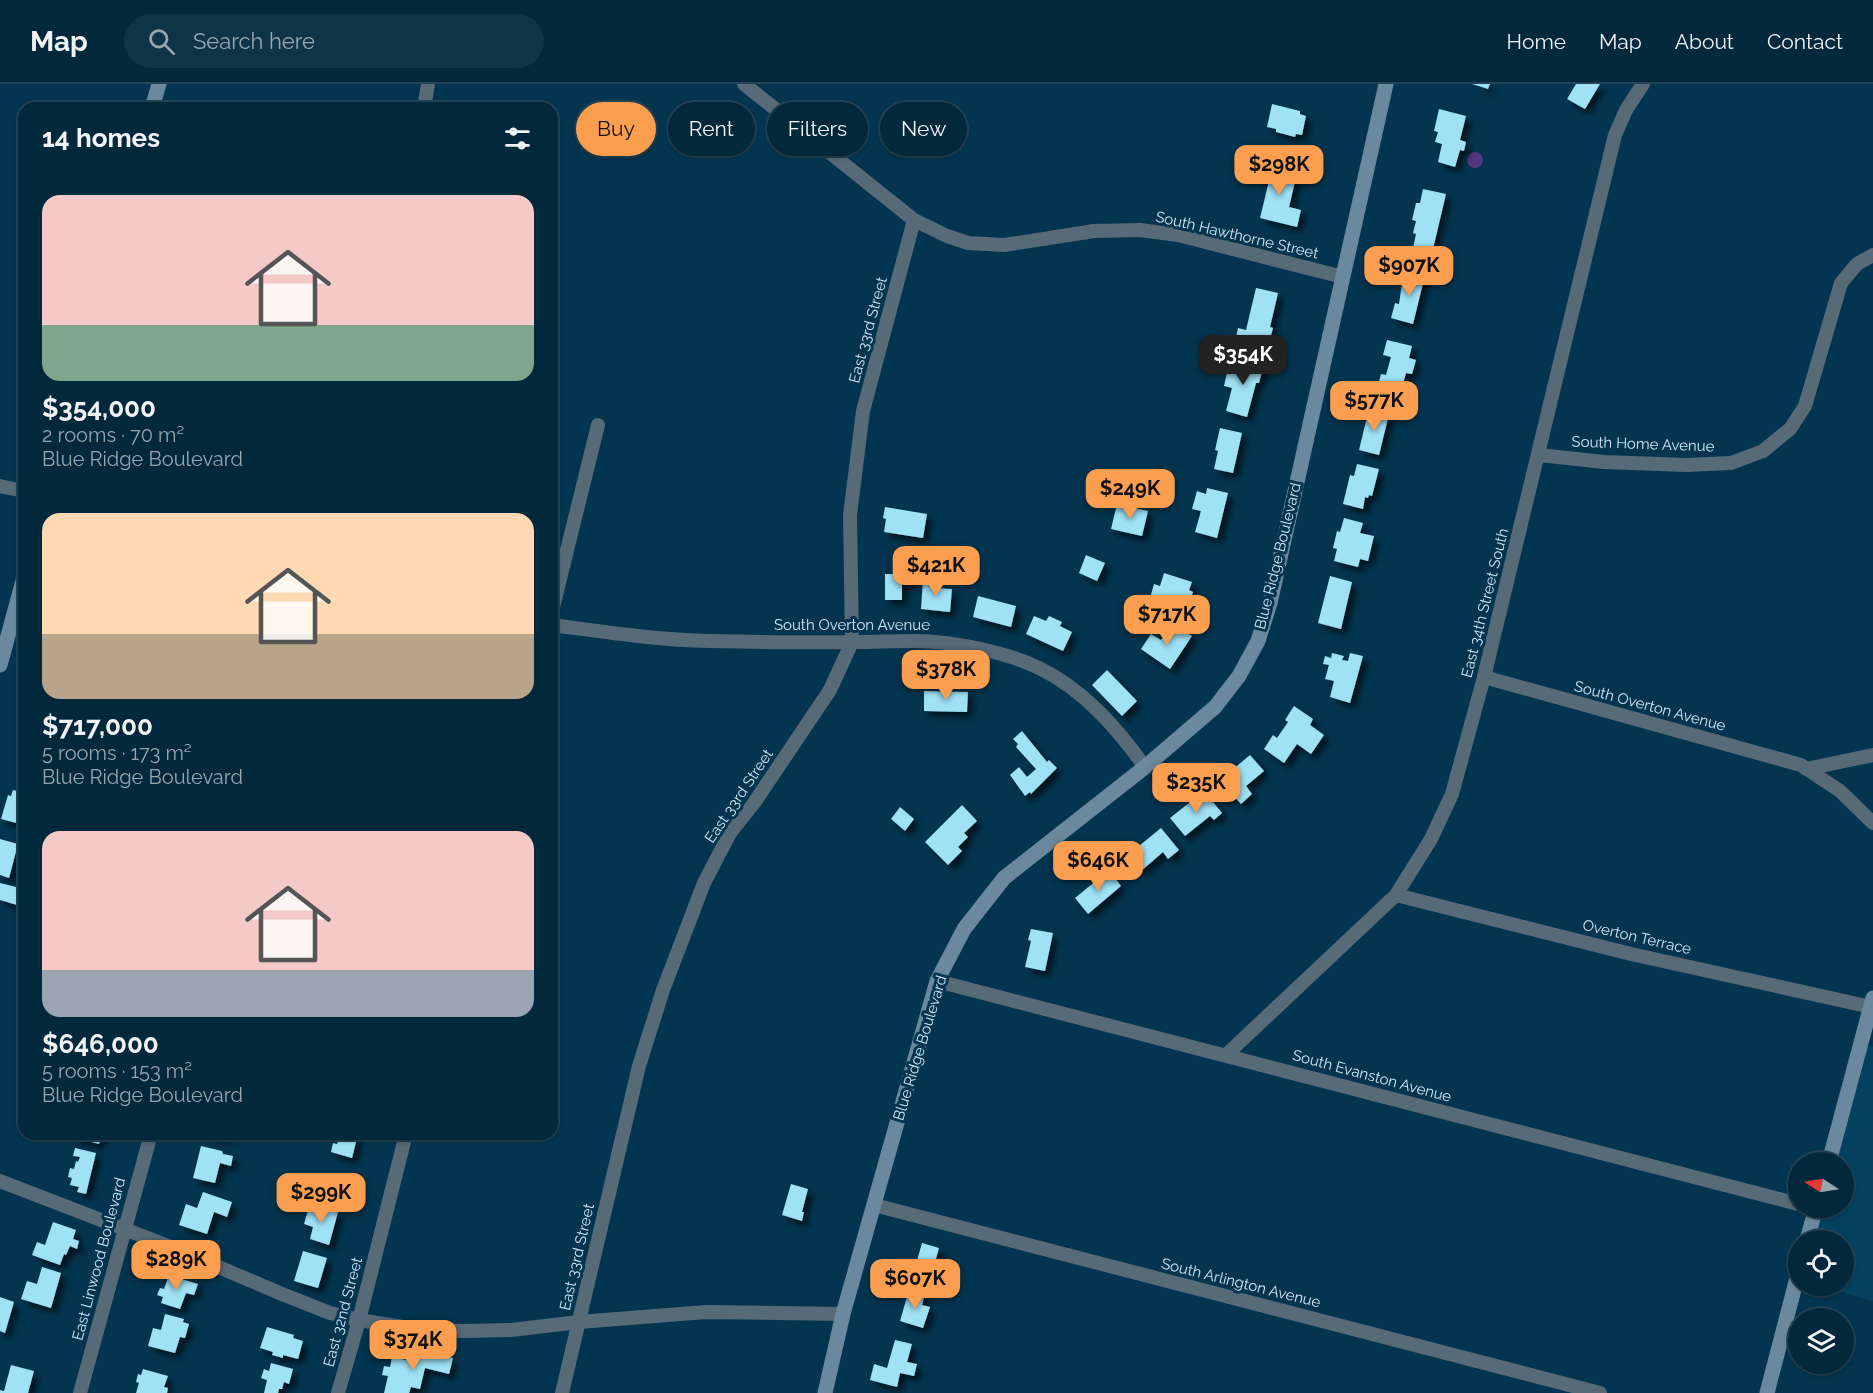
<!DOCTYPE html>
<html lang="en">
<head>
<meta charset="utf-8">
<style>
  :root { --surface:#02283c; --page:#103447; --text:#f1f3f6; --muted:#96a6af; --line:#234456; --accent:#fb9e50 }
  body { margin:0; font-family:Raleway,sans-serif; background:var(--page); color:var(--text); height:100vh; display:flex; flex-direction:column; font-size:22px; white-space:nowrap }
  * { box-sizing:border-box; margin:0 }
  p { font-size:20px; color:var(--muted) }
  .icon { flex:none; width:33px; height:33px; fill:none; stroke:currentColor; stroke-width:2; stroke-linecap:round; stroke-linejoin:round }
  .map { position:relative; flex:1; overflow:hidden }
  .panel { position:absolute; left:18px; top:18px; width:540px; height:1038px; display:flex; flex-direction:column; background:var(--surface); border-radius:18px; box-shadow:0 2px 4px #0004,0 0 0 2px var(--line) }
  .panel>* { flex:none }
  .top-card { position:absolute; left:576px; top:18px; width:570px; height:54px; display:flex; gap:12px }
  .needle { width:39px; rotate:282deg }
  .buttons { position:absolute; left:1788px; top:1068px; display:grid; gap:12px }
  .buttons a { display:grid; place-items:center; width:66px; height:66px; border-radius:50%; background:var(--surface); box-shadow:0 2px 4px #0004,0 0 0 2px var(--line); font-size:30px }
  .price { position:absolute; translate:-50% -51px; padding:0 14px; border-radius:12px; background:var(--accent); color:#111; font-size:20px; line-height:39px; filter:drop-shadow(0 2px 3px #0008) }
  .price::after { content:''; position:absolute; left:50%; top:36px; width:18px; height:14px; margin-left:-9px; background:inherit; clip-path:polygon(0 0,100% 0,50% 100%) }
  .price.active { background:#222; color:#fff }
  ul { padding:0; list-style:none }
  li { display:grid; align-content:center; gap:12px; height:318px; padding:0 24px }
  li span { display:grid; place-items:center; height:186px; border-radius:18px; color:#555 }
  li>.icon { margin-inline-start:auto }
  span .icon { width:108px; height:108px; fill:#fffc; stroke-width:1 }
  li b { font-size:26px }
  h2 { display:flex; justify-content:space-between; align-items:center; height:72px; padding:0 24px; font-size:26px }
  .tag { padding:0 21px; border-radius:27px; background:var(--surface); box-shadow:0 2px 4px #0004,0 0 0 2px var(--line); font-size:21px; line-height:54px }
  .tag.active { background:var(--accent); color:#111 }
  header { display:flex; align-items:center; gap:36px; box-sizing:border-box; height:84px; padding:0 30px; background:var(--surface); border-bottom:2px solid var(--line) }
  header strong { font-size:28px }
  nav { display:flex; gap:33px; margin-inline-start:auto; font-size:21px }
  .search { width:420px; height:54px; background:var(--page); display:flex; align-items:center; gap:15px; box-sizing:border-box; padding:0 21px; border-radius:33px; color:var(--muted); font-size:22px }
  .map>svg:first-child { display:block }
</style>
</head>
<body>
<header>
<strong>Map</strong>
<div class="search"><svg class="icon" aria-label="search" viewBox="0 0 24 24"><circle cx="10" cy="10" r="6"/><path d="M15 15l6 6"/></svg>Search here</div>
<nav><a>Home</a><a>Map</a><a>About</a><a>Contact</a></nav>
</header>
<div class="map">
<svg width="1873" height="1309" viewBox="0 0 1873 1309">
  <defs>
    <filter id="shadow"><feDropShadow dx="5.5" dy="5.5" stdDeviation="3" flood-color="#0009"/></filter>
  </defs>
  <rect width="100%" height="100%" fill="#033550"/>
  <polygon fill="#04405f" points="1861,960 1873,963 1873,1217 1818,1202 1844,1202 1844,1156 1808,1156 1816,1124 1844,1124 1844,1078 1829,1078"/>
  <circle fill="#533680" cx="1475" cy="76" r="8"/>
  <g fill="#9fe2f6" filter="url(#shadow)">
    <polygon points="1472,0 1490,0 1488,5"/>
    <polygon points="1576,0 1600,0 1585,25 1567,15"/>
    <polygon points="1272,20 1300,27 1300,30 1306,32 1302,51 1296,50 1295,53 1276,48 1276,45 1267,43"/>
    <polygon points="1439,25 1466,32 1460,56 1466,58 1464,67 1460,66 1455,83 1438,78 1442,60 1435,58 1438,48 1434,47"/>
    <polygon points="1260,81 1297,89 1289,123 1301,126 1297,143 1260,134 1269,97 1257,94"/>
    <polygon points="1423,105 1446,110 1432,169 1413,164 1416,150 1413,149 1416,137 1412,136 1416,119 1420,119"/>
    <polygon points="1404,186 1425,191 1413,240 1391,234 1395,219 1399,220"/>
    <polygon points="1256,204 1278,209 1270,243 1273,244 1267,266 1235,258 1238,244 1246,246"/>
    <polygon points="1387,256 1412,262 1409,274 1416,276 1412,290 1406,289 1403,300 1397,298 1394,309 1377,305 1381,290 1386,291 1391,273 1383,271"/>
    <polygon points="1238,274 1264,280 1259,299 1256,299 1247,333 1226,327 1232,304 1224,302 1228,284 1236,286"/>
    <polygon points="1369,325 1389,330 1379,371 1359,366"/>
    <polygon points="1220,344 1242,349 1233,389 1214,385 1218,367 1215,366"/>
    <polygon points="1357,380 1379,385 1372,412 1369,411 1368,414 1365,413 1363,425 1343,420 1350,391 1354,392"/>
    <polygon points="1207,404 1228,409 1217,454 1195,448 1201,427 1192,425 1197,407 1206,410"/>
    <polygon points="1117,420 1148,427 1142,452 1111,445"/>
    <polygon points="885,423 927,430 923,454 884,448 886,435 883,434"/>
    <polygon points="1344,434 1363,439 1360,449 1374,452 1368,477 1360,475 1358,483 1334,477 1337,465 1333,464 1337,447 1340,448"/>
    <polygon points="1086,471 1105,479 1097,497 1079,489"/>
    <polygon points="1164,489 1192,498 1189,506 1193,508 1187,525 1150,514 1154,500 1160,502"/>
    <polygon points="885,490 910,490 910,500 902,500 902,516 885,516"/>
    <polygon points="1330,492 1352,498 1341,545 1318,539"/>
    <polygon points="923,496 937,497 936,504 952,505 950,528 921,525"/>
    <polygon points="978,512 1016,522 1011,543 973,533"/>
    <polygon points="1034,532 1046,537 1049,532 1062,538 1060,542 1072,548 1063,567 1026,550"/>
    <polygon points="1173,539 1192,552 1170,585 1141,565 1151,550 1161,556"/>
    <polygon points="1332,569 1344,572 1342,576 1348,577 1350,569 1363,572 1350,619 1330,613 1334,597 1325,595 1329,581 1323,580 1325,572 1331,574"/>
    <polygon points="1107,586 1137,617 1122,632 1092,601"/>
    <polygon points="924,607 968,608 967,628 924,627"/>
    <polygon points="1294,622 1313,635 1310,641 1324,651 1311,670 1297,660 1284,679 1264,665 1273,651 1277,654 1288,638 1285,636"/>
    <polygon points="1022,647 1047,678 1049,676 1057,684 1031,710 1030,708 1025,712 1010,691 1019,683 1027,693 1036,685 1016,663 1018,660 1013,655"/>
    <polygon points="1250,671 1264,687 1246,702 1252,710 1241,720 1233,711 1227,716 1213,699 1224,690 1225,692"/>
    <polygon points="13,706 24,709 24,726 20,740 1,735 8,711 11,712"/>
    <polygon points="1204,707 1222,729 1214,736 1210,732 1185,752 1170,734"/>
    <polygon points="962,721 977,737 964,749 968,753 958,763 962,767 948,781 925,758"/>
    <polygon points="900,723 914,735 905,747 891,735"/>
    <polygon points="1161,744 1179,766 1168,775 1163,768 1141,787 1128,771"/>
    <polygon points="0,755 18,760 9,794 0,791"/>
    <polygon points="1109,786 1121,802 1088,830 1075,814"/>
    <polygon points="0,799 24,805 24,823 0,816"/>
    <polygon points="1031,845 1053,849 1045,887 1025,883 1031,857 1028,856"/>
    <polygon points="74,1050 102,1050 99,1060 73,1053"/>
    <polygon points="206,1050 226,1050 225,1056"/>
    <polygon points="340,1050 357,1054 352,1074 331,1068 333,1059 337,1060"/>
    <polygon points="201,1062 222,1067 223,1070 233,1072 231,1082 220,1079 215,1099 193,1094"/>
    <polygon points="75,1064 96,1069 86,1110 77,1108 79,1103 70,1101 72,1094 68,1093 70,1084 74,1085 76,1077 78,1078 80,1073 73,1072"/>
    <polygon points="295,1092 316,1097 311,1115 290,1110"/>
    <polygon points="791,1100 808,1105 802,1128 804,1128 802,1137 782,1131"/>
    <polygon points="203,1108 232,1118 227,1133 214,1128 207,1150 179,1141 186,1120 197,1124"/>
    <polygon points="320,1122 338,1128 329,1161 310,1155 313,1143 304,1140 309,1123 319,1126"/>
    <polygon points="53,1138 76,1146 73,1155 79,1157 77,1165 70,1162 66,1171 64,1170 60,1181 32,1171 37,1158 45,1161"/>
    <polygon points="922,1159 939,1164 932,1189 935,1190 934,1193 931,1192 930,1196 913,1191"/>
    <polygon points="303,1167 327,1174 318,1204 294,1197"/>
    <polygon points="42,1183 61,1189 51,1224 21,1215 27,1197 37,1200"/>
    <polygon points="169,1191 198,1200 194,1211 186,1209 180,1225 161,1219 163,1213 157,1211 160,1204 164,1205"/>
    <polygon points="909,1206 925,1210 922,1221 930,1223 923,1244 900,1237"/>
    <polygon points="0,1213 14,1218 5,1249 0,1247"/>
    <polygon points="165,1230 184,1235 183,1238 189,1240 185,1254 180,1253 175,1269 148,1262 153,1244 161,1246"/>
    <polygon points="267,1243 294,1251 293,1254 303,1257 298,1275 283,1271 283,1274 272,1271 273,1268 260,1264"/>
    <polygon points="895,1256 912,1260 907,1278 917,1280 914,1292 900,1289 897,1303 870,1296 874,1280 887,1284"/>
    <polygon points="409,1266 435,1273 436,1269 453,1274 449,1290 425,1284 420,1305 411,1303 409,1309 384,1309 388,1292 382,1291 384,1282 390,1283 392,1273 406,1276"/>
    <polygon points="271,1279 293,1285 289,1300 284,1298 282,1305 279,1305 278,1309 264,1309 267,1296 261,1294 264,1285 269,1287"/>
    <polygon points="11,1281 34,1287 28,1309 0,1309 0,1306 4,1307"/>
    <polygon points="143,1285 168,1292 164,1303 168,1304 167,1309 136,1309 139,1299 136,1298 138,1290 141,1291"/>
  </g>
  <g fill="none" stroke-linecap="round" stroke-linejoin="round">
    <g stroke="#576a77" stroke-width="14">
      <polyline points="744,0 914,136 947,152 968,159 1005,161 1094,147 1140,146 1178,151 1343,193"/>
      <polyline points="424,24 428,0"/>
      <polyline points="1539,371 1604,378 1686,381 1731,379 1763,367 1790,345 1805,322 1841,199 1857,180 1873,171"/>
      <polyline points="0,402 24,407"/>
      <polyline points="552,527 598,341"/>
      <path d="M552,541C605,548 657,556 710,557C757,558 805,559 852,558C873,558 894,557 915,557C952,557 1006,568 1039,584C1083,605 1117,644 1145,683"/>
      <polyline points="1484,593 1801,681 1840,707 1873,739"/>
      <polyline points="1806,685 1873,671"/>
      <polyline points="1396,811 1631,870 1871,923"/>
      <polyline points="937,897 1798,1120"/>
      <polyline points="1226,971 1396,811 1431,755 1452,710 1484,593 1615,51 1626,26 1643,0"/>
      <polyline points="0,1097 176,1165 282,1210 330,1229 359,1236 415,1245 463,1247 511,1246 579,1238 706,1228 843,1230"/>
      <polyline points="874,1121 1600,1309"/>
      <polyline points="80,1309 151,1050"/>
      <polyline points="338,1309 359,1236 406,1050"/>
      <polyline points="562,1309 639,982 663,906 704,799 730,749 754,719 830,606 852,558 850,431 863,327 914,136"/>
    </g>
    <g stroke="#6b899e" stroke-width="15">
      <polyline points="152,24 159,0"/>
      <polyline points="0,581 24,493"/>
      <polyline points="1829,1078 1873,914"/>
      <polyline points="1807,1156 1816,1124"/>
      <polyline points="825,1309 843,1230 937,897 964,845 1004,794 1145,683 1215,623 1239,592 1258,557 1270,519 1386,0"/>
      <polyline points="1767,1309 1798,1190"/>
    </g>
  </g>
  <g text-anchor="middle" dominant-baseline="central" stroke-width="6" stroke-linejoin="round" paint-order="stroke">
    <g font-size="15" fill="#cee6f6" stroke="#033550">
      <text transform="translate(1237 151) rotate(13)">South Hawthorne Street</text>
      <text transform="translate(868 246) rotate(-75)">East 33rd Street</text>
      <text transform="translate(1643 360) rotate(2)">South Home Avenue</text>
      <text transform="translate(1278 472) rotate(-76)">Blue Ridge Boulevard</text>
      <text transform="translate(1485 519) rotate(-76)">East 34th Street South</text>
      <text x="852" y="541">South Overton Avenue</text>
      <text transform="translate(1650 622) rotate(15)">South Overton Avenue</text>
      <text transform="translate(739 712) rotate(-56)">East 33rd Street</text>
      <text transform="translate(1637 853) rotate(13)">Overton Terrace</text>
      <text transform="translate(920 964) rotate(-73)">Blue Ridge Boulevard</text>
      <text transform="translate(1372 992) rotate(15)">South Evanston Avenue</text>
      <text transform="translate(577 1173) rotate(-77)">East 33rd Street</text>
      <text transform="translate(99 1175) rotate(-75)">East Linwood Boulevard</text>
      <text transform="translate(1241 1199) rotate(14)">South Arlington Avenue</text>
      <text transform="translate(343 1228) rotate(-75)">East 32nd Street</text>
    </g>
  </g>
</svg>
<div class="buttons">
<a><svg class="needle" viewBox="-14 -14 28 28"><path d="M0-13l5 13h-10z" fill="#e53935"/><path d="M0 13l5-13h-10z" fill="#96a6af"/></svg></a>
<a><svg class="icon" aria-label="locate" viewBox="0 0 24 24"><circle cx="12" cy="12" r="6"/><path d="M12 2v4M12 18v4M2 12h4M18 12h4"/></svg></a>
<a><svg class="icon" aria-label="layers" viewBox="0 0 24 24"><path d="M12 4l9 5-9 5-9-5zM3 14l9 5 9-5"/></svg></a>
</div>
<b class="price" style="left:1279px;top:112px">$298K</b>
<b class="price" style="left:1409px;top:213px">$907K</b>
<b class="price active" style="left:1243px;top:302px">$354K</b>
<b class="price" style="left:1374px;top:348px">$577K</b>
<b class="price" style="left:1130px;top:436px">$249K</b>
<b class="price" style="left:936px;top:513px">$421K</b>
<b class="price" style="left:1167px;top:562px">$717K</b>
<b class="price" style="left:946px;top:617px">$378K</b>
<b class="price" style="left:1196px;top:730px">$235K</b>
<b class="price" style="left:1098px;top:808px">$646K</b>
<b class="price" style="left:321px;top:1140px">$299K</b>
<b class="price" style="left:176px;top:1207px">$289K</b>
<b class="price" style="left:915px;top:1226px">$607K</b>
<b class="price" style="left:413px;top:1287px">$374K</b>
<div class="top-card">
<a class="tag active">Buy</a>
<a class="tag">Rent</a>
<a class="tag">Filters</a>
<a class="tag">New</a>
</div>
<section class="panel">
<h2>14 homes<svg class="icon" aria-label="filters" viewBox="0 0 24 24"><path d="M4 7h16M4 17h16"/><circle cx="9" cy="7" r="2"/><circle cx="15" cy="17" r="2"/></svg></h2>
<ul>
<li><span style="background:linear-gradient(#f6c9c9 70%,#7fa58c 0)"><svg class="icon" aria-label="home" viewBox="0 0 24 24"><path d="M3 11l9-7 9 7M6 9v11h12V9"/></svg></span><div><b>$354,000</b><p>2 rooms · 70 m²</p><p>Blue Ridge Boulevard</p></div></li>
<li><span style="background:linear-gradient(#ffd9b3 65%,#b9a48a 0)"><svg class="icon" aria-label="home" viewBox="0 0 24 24"><path d="M3 11l9-7 9 7M6 9v11h12V9"/></svg></span><div><b>$717,000</b><p>5 rooms · 173 m²</p><p>Blue Ridge Boulevard</p></div></li>
<li><span style="background:linear-gradient(#f6c9c9 75%,#9aa5b1 0)"><svg class="icon" aria-label="home" viewBox="0 0 24 24"><path d="M3 11l9-7 9 7M6 9v11h12V9"/></svg></span><div><b>$646,000</b><p>5 rooms · 153 m²</p><p>Blue Ridge Boulevard</p></div></li>
</ul>
</section>
</div>
</body>
</html>
